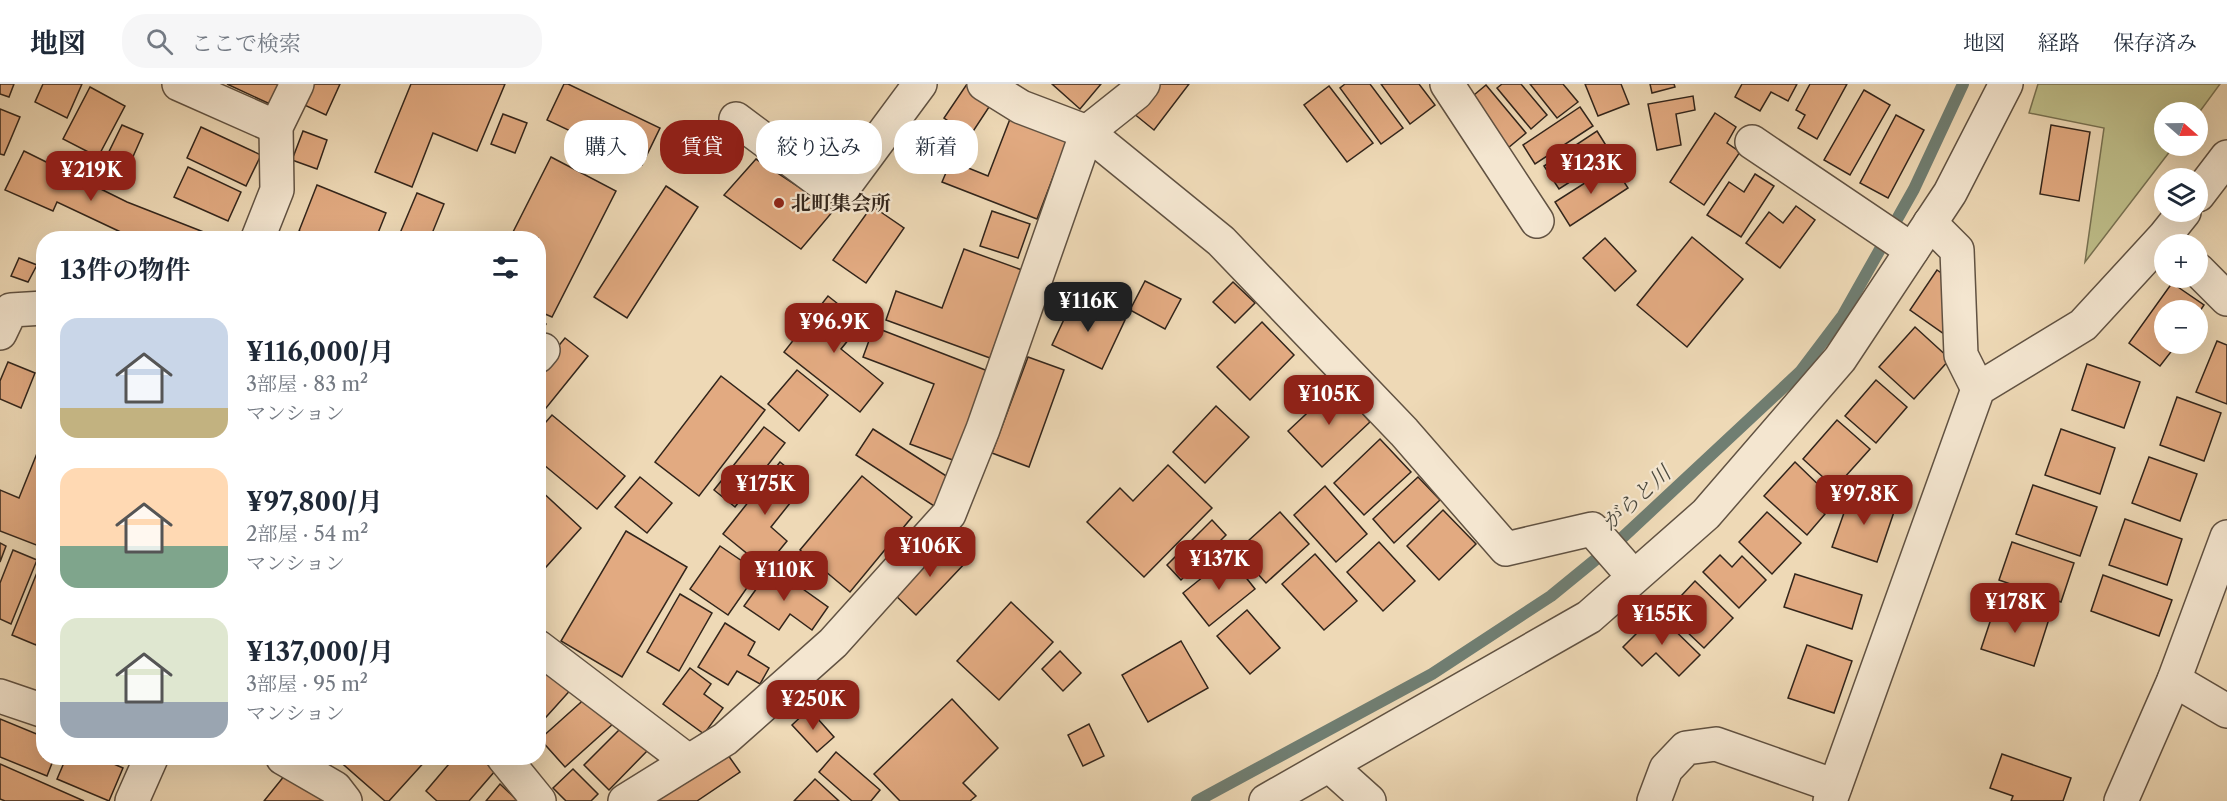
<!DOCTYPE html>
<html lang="ja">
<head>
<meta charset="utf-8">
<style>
  :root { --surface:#fff; --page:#f6f6f7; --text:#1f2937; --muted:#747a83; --line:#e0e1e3; --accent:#8f2418 }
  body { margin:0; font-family:"Libre Caslon Text","Noto Serif JP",serif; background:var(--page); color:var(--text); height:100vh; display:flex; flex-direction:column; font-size:22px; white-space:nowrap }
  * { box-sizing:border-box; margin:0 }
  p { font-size:20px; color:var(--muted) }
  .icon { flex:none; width:33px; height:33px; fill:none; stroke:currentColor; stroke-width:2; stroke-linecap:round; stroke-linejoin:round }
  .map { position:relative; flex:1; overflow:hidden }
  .side { position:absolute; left:36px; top:147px; width:510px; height:534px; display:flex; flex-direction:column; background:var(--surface); border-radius:24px; box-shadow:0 6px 24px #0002 }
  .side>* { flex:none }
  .guide { position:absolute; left:564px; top:36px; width:570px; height:54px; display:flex; gap:12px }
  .needle { width:39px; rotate:110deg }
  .buttons { position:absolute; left:2154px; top:18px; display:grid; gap:12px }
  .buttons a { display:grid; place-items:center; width:54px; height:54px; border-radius:50%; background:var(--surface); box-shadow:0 6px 24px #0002; font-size:30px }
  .price { position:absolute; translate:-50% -51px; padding:0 14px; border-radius:12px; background:var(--accent); color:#fff; font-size:20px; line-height:39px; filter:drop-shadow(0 2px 3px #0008) }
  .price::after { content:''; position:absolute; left:50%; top:36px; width:18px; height:14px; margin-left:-9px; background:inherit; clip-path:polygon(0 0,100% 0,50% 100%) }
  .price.active { background:#222; color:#fff }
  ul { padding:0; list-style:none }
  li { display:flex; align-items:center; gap:18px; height:150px; padding:0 24px }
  li span { display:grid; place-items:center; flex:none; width:168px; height:120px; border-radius:18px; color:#555 }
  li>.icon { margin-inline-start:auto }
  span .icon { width:72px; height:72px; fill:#fffc; stroke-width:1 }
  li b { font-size:26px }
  h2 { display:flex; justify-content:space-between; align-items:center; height:72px; padding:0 24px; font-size:26px }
  .chip { padding:0 21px; border-radius:24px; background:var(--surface); box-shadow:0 6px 24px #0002; font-size:21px; line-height:54px }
  .chip.active { background:var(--accent); color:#fff }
  header { display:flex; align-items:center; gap:36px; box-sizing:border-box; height:84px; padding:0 30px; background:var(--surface); border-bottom:2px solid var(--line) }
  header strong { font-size:28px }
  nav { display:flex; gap:33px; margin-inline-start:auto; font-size:21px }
  .search { width:420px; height:54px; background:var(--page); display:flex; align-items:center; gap:15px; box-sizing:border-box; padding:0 21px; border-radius:24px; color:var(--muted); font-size:22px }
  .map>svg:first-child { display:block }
</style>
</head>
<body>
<header>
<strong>地図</strong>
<div class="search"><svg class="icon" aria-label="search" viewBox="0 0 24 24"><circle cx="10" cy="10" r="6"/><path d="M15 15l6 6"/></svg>ここで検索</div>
<nav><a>地図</a><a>経路</a><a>保存済み</a></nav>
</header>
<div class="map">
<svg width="2227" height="717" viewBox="0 0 2227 717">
  <rect width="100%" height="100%" fill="#eed9b6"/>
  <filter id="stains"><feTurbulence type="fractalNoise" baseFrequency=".00333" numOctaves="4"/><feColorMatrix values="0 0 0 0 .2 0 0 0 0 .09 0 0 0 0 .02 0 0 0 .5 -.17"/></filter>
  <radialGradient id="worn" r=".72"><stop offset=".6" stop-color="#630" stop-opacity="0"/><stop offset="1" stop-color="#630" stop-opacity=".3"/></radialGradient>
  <polygon fill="#bebe8a" stroke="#787252" stroke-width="1.5" points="2038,0 2220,0 2198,30 2198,28 2164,28 2164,62 2174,62 2085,178 2104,44 2029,29"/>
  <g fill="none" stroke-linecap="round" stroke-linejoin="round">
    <polyline stroke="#707e72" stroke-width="12" points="1197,717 1432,590 1551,512 1622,454 1800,288 1843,231 1914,105 1963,0"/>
  </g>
  <g fill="#e2aa81" stroke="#32251b" stroke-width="1.5">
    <polygon points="0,0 14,0 9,13 0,10"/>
    <polygon points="43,0 82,0 67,34 35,18"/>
    <polygon points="227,0 279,0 270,20"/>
    <polygon points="309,0 340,0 326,31 300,19"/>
    <polygon points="411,0 505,0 477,67 433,49 412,103 375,88"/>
    <polygon points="564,0 568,0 660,44 642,81 547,36"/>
    <polygon points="967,0 993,17 970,52 944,34"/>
    <polygon points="1052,0 1101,0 1080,25"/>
    <polygon points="1156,0 1189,0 1154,46 1133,29"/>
    <polygon points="1345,0 1370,0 1403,44 1381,60 1340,4"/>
    <polygon points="1381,0 1419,0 1435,21 1410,40"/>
    <polygon points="1502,0 1521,0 1547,31 1531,45 1497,4"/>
    <polygon points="1530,0 1563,0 1578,18 1557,34"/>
    <polygon points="1585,0 1621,0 1629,20 1598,32"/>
    <polygon points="1650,0 1674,0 1675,3 1652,9"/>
    <polygon points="1742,0 1797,0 1788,17 1771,8 1760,27 1735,13"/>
    <polygon points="1810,0 1847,0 1817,55 1798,44 1805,31 1796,26"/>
    <polygon points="1486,1 1526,49 1508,64 1468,16"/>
    <polygon points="1329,2 1373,59 1347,78 1304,21"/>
    <polygon points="90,3 125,22 98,73 63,55"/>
    <polygon points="1864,6 1890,21 1850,91 1824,76"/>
    <polygon points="1693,12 1695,26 1676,30 1681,61 1657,66 1648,20"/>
    <polygon points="1580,23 1593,42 1535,80 1523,61"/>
    <polygon points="0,25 20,33 4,71 0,70"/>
    <polygon points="1715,29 1736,43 1727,59 1740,68 1704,121 1670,98"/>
    <polygon points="503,30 527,39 515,69 491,60"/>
    <polygon points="1896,31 1924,46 1888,114 1860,99"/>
    <polygon points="1010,35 1067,57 1037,135 942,98 951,77 988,92"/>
    <polygon points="122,41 143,50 124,93 102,82"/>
    <polygon points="2051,41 2090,48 2079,117 2040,110"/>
    <polygon points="201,43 261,71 246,102 187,74"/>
    <polygon points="303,47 327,56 317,85 292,76"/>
    <polygon points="1597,47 1612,71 1559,105 1544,82"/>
    <polygon points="24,67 127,118 219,154 126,154 127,151 57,118 53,127 5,106"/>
    <polygon points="551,73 616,107 552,233 538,227 538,154 510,154"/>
    <polygon points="756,75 834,126 801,165 724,111"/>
    <polygon points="1613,81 1628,104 1570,142 1555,118"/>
    <polygon points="188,83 241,108 228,137 174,113"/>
    <polygon points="1755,90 1774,102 1741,153 1707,131 1729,98 1744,108"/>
    <polygon points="317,101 386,129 376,154 317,154 299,147"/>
    <polygon points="666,102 698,123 627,234 594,213"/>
    <polygon points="417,109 444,120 431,152 436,154 398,154"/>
    <polygon points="872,122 904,144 866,199 833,176"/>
    <polygon points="1796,122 1815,136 1780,184 1746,159 1769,128 1783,139"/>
    <polygon points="992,127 1030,140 1018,174 980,162"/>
    <polygon points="1692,153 1743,195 1687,263 1637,221"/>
    <polygon points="1605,154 1636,187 1615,207 1583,174"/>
    <polygon points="964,165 1022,186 990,274 886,236 896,207 942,224"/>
    <polygon points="19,174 37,181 28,198 11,192"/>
    <polygon points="1937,186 1950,195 1947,252 1910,226"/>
    <polygon points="1145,197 1181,215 1165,245 1130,226"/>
    <polygon points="1233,198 1255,219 1235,239 1213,218"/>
    <polygon points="2172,199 2204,221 2198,230 2198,226 2164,226 2164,260 2177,260 2160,282 2129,259"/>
    <polygon points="828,212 862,239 841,265 883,299 860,328 784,268"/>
    <polygon points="1075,212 1125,236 1102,285 1052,261"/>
    <polygon points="538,236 546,240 538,253"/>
    <polygon points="1262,238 1294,271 1250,316 1217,283"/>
    <polygon points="874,243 993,289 958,378 910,360 934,300 863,273"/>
    <polygon points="1915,243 1950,275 1914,315 1879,283"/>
    <polygon points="565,254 588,272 538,334 538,287"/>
    <polygon points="2217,257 2227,261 2227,320 2196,308"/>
    <polygon points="1028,273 1064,286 1029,383 992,369"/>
    <polygon points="8,278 35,289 21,324 0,315 0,297"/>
    <polygon points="2087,280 2140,298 2124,344 2072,326"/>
    <polygon points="797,286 828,311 799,347 768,320"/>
    <polygon points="721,292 765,326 699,412 655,378"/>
    <polygon points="1876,296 1907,323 1876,359 1845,332"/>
    <polygon points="1337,301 1370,338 1322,383 1288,347"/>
    <polygon points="2177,313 2221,329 2204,377 2160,361"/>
    <polygon points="1216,322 1249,353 1205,399 1173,368"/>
    <polygon points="552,331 625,392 597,425 538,376 538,347"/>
    <polygon points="1837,336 1870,365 1835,404 1803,375"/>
    <polygon points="764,343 785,359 735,423 714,406"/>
    <polygon points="873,345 951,395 934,422 856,371"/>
    <polygon points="2061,345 2115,364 2100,410 2045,391"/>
    <polygon points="44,352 44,464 0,447 0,406 19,414"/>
    <polygon points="1380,355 1411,388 1364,431 1334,399"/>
    <polygon points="2149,373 2197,390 2180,437 2132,419"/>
    <polygon points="780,378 806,399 771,443 787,457 765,484 723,450"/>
    <polygon points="1795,378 1829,411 1818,424 1825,430 1807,451 1764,412"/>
    <polygon points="1168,381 1212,424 1144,493 1087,438 1120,404 1133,417"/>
    <polygon points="862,392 912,433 850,508 800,466"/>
    <polygon points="640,393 672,419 647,449 615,423"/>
    <polygon points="1418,393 1440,416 1394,459 1373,435"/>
    <polygon points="2033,401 2097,423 2080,472 2016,450"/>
    <polygon points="1325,402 1367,450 1336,478 1294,431"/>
    <polygon points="538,404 581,444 538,492"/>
    <polygon points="1852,406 1896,422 1877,478 1832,463"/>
    <polygon points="1443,426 1476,460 1439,496 1407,462"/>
    <polygon points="1280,428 1309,460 1266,499 1237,467"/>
    <polygon points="1767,428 1801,459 1772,490 1739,458"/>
    <polygon points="2125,435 2182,455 2167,501 2109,481"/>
    <polygon points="1212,436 1226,451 1181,496 1167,481"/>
    <polygon points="626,447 687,483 622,593 561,557"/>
    <polygon points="945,456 967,477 916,531 894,510"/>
    <polygon points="1379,458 1415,497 1383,527 1347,488"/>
    <polygon points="2012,458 2074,479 2061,518 1999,496"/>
    <polygon points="0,459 6,462 0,478"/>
    <polygon points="720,462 758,488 728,531 690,505"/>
    <polygon points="13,466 37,476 11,540 0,535 0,499"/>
    <polygon points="1315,470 1357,517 1324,546 1282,500"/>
    <polygon points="1720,471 1732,483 1742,472 1766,496 1739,524 1703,488"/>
    <polygon points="1229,472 1255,505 1209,542 1183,509"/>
    <polygon points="42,476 44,542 36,561 12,551"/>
    <polygon points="772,483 828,523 812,546 790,530 779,546 744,522"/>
    <polygon points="1795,490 1862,511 1852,545 1784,523"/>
    <polygon points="2103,491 2172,516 2159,552 2091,527"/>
    <polygon points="1695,497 1733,534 1704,564 1666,528"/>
    <polygon points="680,510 712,529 679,587 647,568"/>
    <polygon points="1997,517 2049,535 2034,582 1981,565"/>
    <polygon points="1011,518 1053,558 999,616 957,577"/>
    <polygon points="1247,526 1280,564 1250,590 1217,552"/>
    <polygon points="1657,529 1700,571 1679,592 1656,569 1642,582 1623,563"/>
    <polygon points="725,539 755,558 748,571 769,584 760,600 737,587 728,601 698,583"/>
    <polygon points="1181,557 1208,604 1148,638 1122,591"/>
    <polygon points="1807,561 1852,577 1834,629 1788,614"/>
    <polygon points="1060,567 1081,589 1063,607 1042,585"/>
    <polygon points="538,580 575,601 538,642"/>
    <polygon points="690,584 711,600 704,610 723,624 704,650 663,620"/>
    <polygon points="589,611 614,639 565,683 540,655"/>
    <polygon points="952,615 998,664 963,699 976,712 970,717 900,717 874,690"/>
    <polygon points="809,625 834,653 817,668 792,641"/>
    <polygon points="0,635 44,653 44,674 54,674 47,692 0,673"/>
    <polygon points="1089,640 1104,672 1083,682 1068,651"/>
    <polygon points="624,641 648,666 609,706 584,681"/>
    <polygon points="723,664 740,688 697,717 658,717 655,712"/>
    <polygon points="836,668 880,706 871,717 852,717 819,688"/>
    <polygon points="2002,670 2071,694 2063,717 2011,717 2013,712 1990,704"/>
    <polygon points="66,674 100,674 123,684 109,717 57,695"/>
    <polygon points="339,674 428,674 389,717 385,717 337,675"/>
    <polygon points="454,674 480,674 495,687 469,717 437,717 426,707"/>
    <polygon points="0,680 84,717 5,717 0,715"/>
    <polygon points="573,685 598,710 591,717 566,717 553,704"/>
    <polygon points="289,686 327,717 264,717"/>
    <polygon points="815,695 839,717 794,717"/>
    <polygon points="500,700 518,717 486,717"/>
  </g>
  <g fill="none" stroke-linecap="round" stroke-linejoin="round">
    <g stroke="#615242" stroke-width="36">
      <g id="minor">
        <polyline points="179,0 276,43"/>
        <polyline points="984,0 1021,23 1087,48 1221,157 1404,348 1506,465 1592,445 1634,493"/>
        <polyline points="1447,0 1537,137"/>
        <polyline points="736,35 826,102 846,100 920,0"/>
        <polyline points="1752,58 1912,166"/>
        <polyline points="2198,111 2227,73"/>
        <polyline points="1930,139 1957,166 1961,271 1978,305"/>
        <polyline points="258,154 277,106 276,43 297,0"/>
        <polyline points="2198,186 2227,215"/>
        <polyline points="0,249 11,226 44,224"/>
        <polyline points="538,272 543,266"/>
        <polyline points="538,563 688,677"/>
        <polyline points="2174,596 2227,627"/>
        <polyline points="0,612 44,627"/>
        <polyline points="283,674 335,704 345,717"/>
        <polyline points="504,674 539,717"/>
        <polyline points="1330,682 1369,717"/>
        <polyline points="132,717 151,674"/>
        <polyline points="625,717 725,655 833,559 949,430 983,345 1087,48 1136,9 1143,0"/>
        <polyline points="1266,717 1589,533 1706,430 1840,275 1950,109 2006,0"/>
        <polyline points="1654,717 1666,685 1686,664 1716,660 1835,702"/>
        <polyline points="1830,717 1978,305 2083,241 2164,153 2184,128"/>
        <polyline points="2121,717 2174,596 2227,453"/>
      </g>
    </g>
    <use href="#minor" stroke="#f4e6d0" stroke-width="33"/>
  </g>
  <circle fill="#8f2418" stroke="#f4e6d0" stroke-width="2" cx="779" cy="119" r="6"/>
  <g text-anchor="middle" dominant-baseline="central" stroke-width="4.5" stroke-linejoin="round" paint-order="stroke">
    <g font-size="20" font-weight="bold" fill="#32251b" stroke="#f4e6d0" text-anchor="start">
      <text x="791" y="119">北町集会所</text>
    </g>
    <g font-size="21" font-style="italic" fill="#4c4a3f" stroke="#f4e6d0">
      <text transform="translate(1636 414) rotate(-42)">がらと川</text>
    </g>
  </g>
  <rect width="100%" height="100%" filter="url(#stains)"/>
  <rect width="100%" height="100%" fill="url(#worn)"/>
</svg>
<div class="buttons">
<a><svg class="needle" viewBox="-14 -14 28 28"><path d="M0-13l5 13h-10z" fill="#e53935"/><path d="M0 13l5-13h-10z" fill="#747a83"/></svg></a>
<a><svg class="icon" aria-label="layers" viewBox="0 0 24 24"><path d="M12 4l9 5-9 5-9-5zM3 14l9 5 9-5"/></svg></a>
<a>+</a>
<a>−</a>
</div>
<b class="price" style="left:1591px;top:111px">¥123K</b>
<b class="price" style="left:91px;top:118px">¥219K</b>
<b class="price active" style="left:1088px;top:249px">¥116K</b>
<b class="price" style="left:834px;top:270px">¥96.9K</b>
<b class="price" style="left:1329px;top:342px">¥105K</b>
<b class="price" style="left:765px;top:432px">¥175K</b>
<b class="price" style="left:1864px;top:442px">¥97.8K</b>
<b class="price" style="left:930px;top:494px">¥106K</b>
<b class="price" style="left:1219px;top:507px">¥137K</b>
<b class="price" style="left:784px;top:518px">¥110K</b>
<b class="price" style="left:2015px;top:550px">¥178K</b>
<b class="price" style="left:1662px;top:562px">¥155K</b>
<b class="price" style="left:813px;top:647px">¥250K</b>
<div class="guide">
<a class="chip">購入</a>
<a class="chip active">賃貸</a>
<a class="chip">絞り込み</a>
<a class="chip">新着</a>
</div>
<section class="side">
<h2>13件の物件<svg class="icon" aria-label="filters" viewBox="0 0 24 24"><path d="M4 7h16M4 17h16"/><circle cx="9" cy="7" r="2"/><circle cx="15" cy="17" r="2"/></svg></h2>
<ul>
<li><span style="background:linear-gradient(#c9d6e8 75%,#c2b280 0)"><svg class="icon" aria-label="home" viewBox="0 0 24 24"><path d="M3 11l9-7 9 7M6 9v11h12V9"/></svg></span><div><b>¥116,000/月</b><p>3部屋 · 83 m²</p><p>マンション</p></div></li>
<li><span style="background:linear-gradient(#ffd9b3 65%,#7fa58c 0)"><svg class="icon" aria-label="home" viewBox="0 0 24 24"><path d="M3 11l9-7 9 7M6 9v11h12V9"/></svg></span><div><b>¥97,800/月</b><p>2部屋 · 54 m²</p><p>マンション</p></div></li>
<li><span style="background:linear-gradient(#dfe7d0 70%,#9aa5b1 0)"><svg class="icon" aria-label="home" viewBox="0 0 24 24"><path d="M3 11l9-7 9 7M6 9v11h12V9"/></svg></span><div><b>¥137,000/月</b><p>3部屋 · 95 m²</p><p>マンション</p></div></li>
</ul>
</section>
</div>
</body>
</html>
